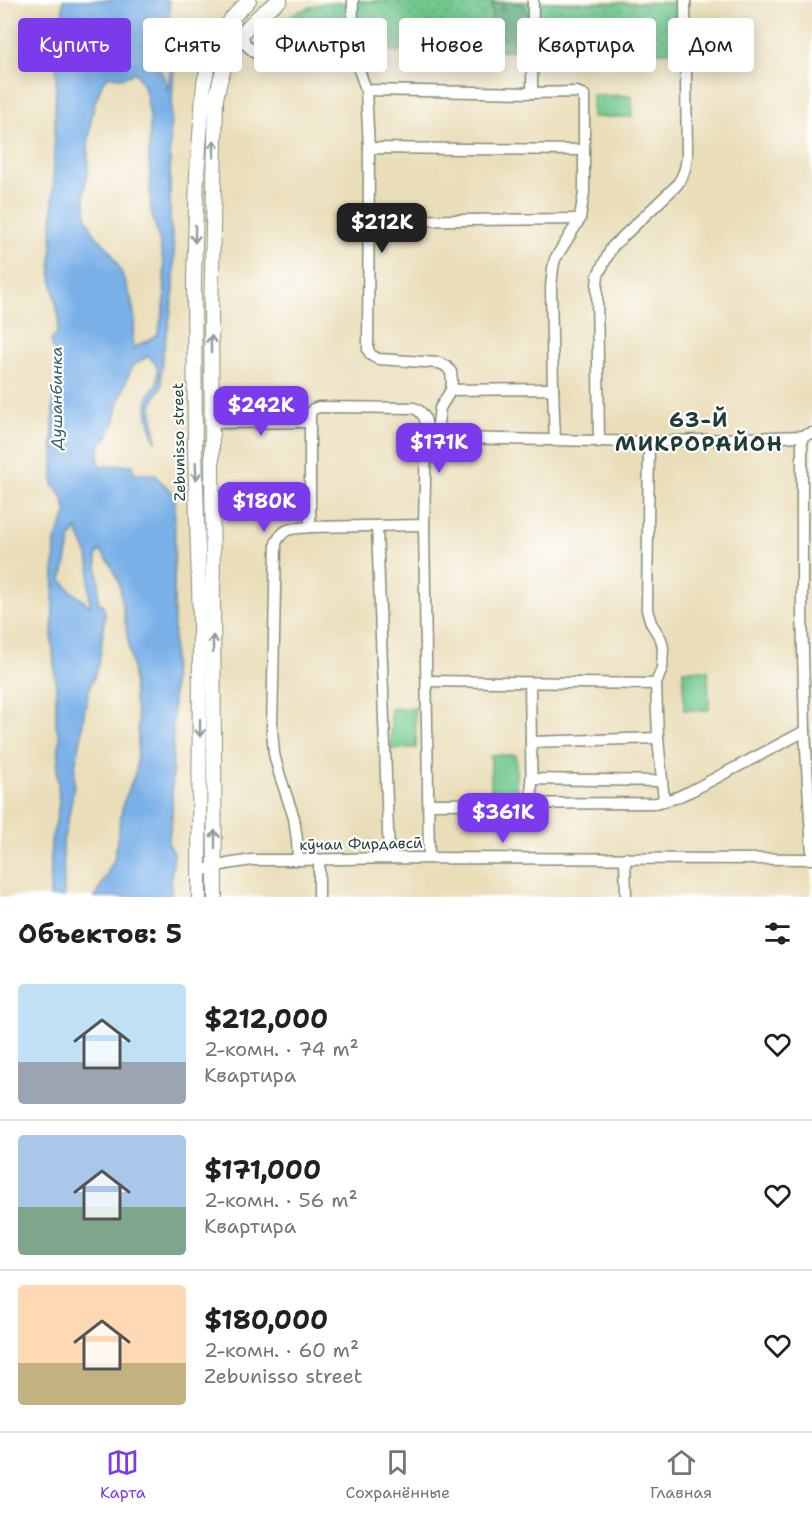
<!DOCTYPE html>
<html lang="ru">
<head>
<meta charset="utf-8">
<style>
  :root { --surface:#fff; --page:#f2f2f2; --text:#202124; --muted:#757577; --line:#e0e0e0; --accent:#7c3aed }
  body { margin:0; font-family:"Shantell Sans",sans-serif; background:var(--page); color:var(--text); height:100vh; display:flex; flex-direction:column; font-size:22px; white-space:nowrap }
  * { box-sizing:border-box; margin:0 }
  p { font-size:20px; color:var(--muted) }
  .icon { flex:none; width:33px; height:33px; fill:none; stroke:currentColor; stroke-width:2; stroke-linecap:round; stroke-linejoin:round }
  .map { position:relative; height:897px; overflow:hidden }
  .side { display:flex; flex-direction:column; background:var(--surface); flex:1 }
  .side>* { flex:none }
  .banner { position:absolute; left:18px; top:18px; width:777px; height:54px; display:flex; gap:12px }
  .price { position:absolute; translate:-50% -51px; padding:0 14px; border-radius:12px; background:var(--accent); color:#fff; font-size:20px; line-height:39px; filter:drop-shadow(0 2px 3px #0008) }
  .price::after { content:''; position:absolute; left:50%; top:36px; width:18px; height:14px; margin-left:-9px; background:inherit; clip-path:polygon(0 0,100% 0,50% 100%) }
  .price.active { background:#222; color:#fff }
  ul { padding:0; list-style:none }
  li { display:flex; align-items:center; gap:18px; height:150px; padding:0 18px }
  li+li { border-top:2px solid var(--line) }
  li span { display:grid; place-items:center; flex:none; width:168px; height:120px; border-radius:6px; color:#555 }
  li>.icon { margin-inline-start:auto }
  span .icon { width:72px; height:72px; fill:#fffc; stroke-width:1 }
  li b { font-size:26px }
  h2 { display:flex; justify-content:space-between; align-items:center; height:72px; padding:0 18px; font-size:26px }
  .tag { padding:0 21px; border-radius:6px; background:var(--surface); box-shadow:0 3px 15px #0003; font-size:21px; line-height:54px }
  .tag.active { background:var(--accent); color:#fff }
  .menu { display:flex; justify-content:space-around; align-items:center; height:84px; border-top:2px solid var(--line); background:var(--surface); font-size:16px; color:var(--muted) }
  .menu a { display:grid; justify-items:center; gap:3px }
  .menu .active { color:var(--accent) }
  .map>svg:first-child { display:block }
</style>
</head>
<body>
<div class="map">
<svg width="812" height="897" viewBox="0 0 812 897">
  <defs>
    <pattern id="green-dots" width="8" height="8" patternUnits="userSpaceOnUse" patternTransform="scale(1.5)"><rect width="8" height="8" fill="#71c88e"/><path d="M2 2h.1M6 6h.1" fill="none" stroke="#5ca475" stroke-width="1.8" stroke-linecap="round"/></pattern>
    <pattern id="forest-firs" width="22" height="20" patternUnits="userSpaceOnUse" patternTransform="scale(1.5)"><rect width="22" height="20" fill="#5cac79"/><path d="M5 1l3.5 6h-7zM16 11l3.5 6h-7z" fill="#4b8d64"/></pattern>
  </defs>
  <rect width="100%" height="100%" fill="#fff"/>
  <filter id="ink" filterUnits="userSpaceOnUse"><feTurbulence type="fractalNoise" baseFrequency=".0167" numOctaves="2"/><feDisplacementMap in="SourceGraphic" scale="12" xChannelSelector="R" yChannelSelector="G"/><feConvolveMatrix kernelMatrix="1 2 1 2 8 2 1 2 1" color-interpolation-filters="sRGB"/></filter>
  <filter id="wash" filterUnits="userSpaceOnUse"><feTurbulence type="fractalNoise" baseFrequency=".008" numOctaves="4" result="noise"/><feDisplacementMap in="SourceGraphic" scale="24" xChannelSelector="R" yChannelSelector="G"/><feGaussianBlur stdDeviation="1.35" result="paint"/><feColorMatrix in="noise" values="0 0 0 0 0 0 0 0 0 0 0 0 0 0 0 0 0 1.4 0 .05"/><feComposite in="paint" operator="in"/></filter>
  <g filter="url(#wash)">
    <rect width="100%" height="100%" fill="#eadeba"/>
    <g fill="url(#green-dots)" stroke="#488261" stroke-width="1.5">
      <polygon points="356,1 676,3 677,52 359,51 354,41"/>
      <path d="M325,3H348V47L345,51L257,52C268,25 296,9 325,3Z"/>
    </g>
    <polygon fill="url(#forest-firs)" stroke="#3e7456" stroke-width="1.5" points="492,3 523,3 528,14 528,51 491,50"/>
    <g fill="#71c88e" stroke="#488261" stroke-width="1.5">
      <polygon points="592,95 632,96 632,117 592,117"/>
      <polygon points="683,670 708,670 709,710 684,710"/>
      <polygon points="415,708 416,748 391,749 391,709"/>
      <rect x="491" y="755" width="25" height="40"/>
    </g>
    <path fill="#79b0e8" stroke="#4c768e" stroke-width="1.5" fill-rule="evenodd" d="M63,0H169V35H144V44L171,45L174,68L170,136V221L174,248V288L170,317L163,352L161,376L162,386C143,412 156,415 156,442C151,430 143,406 150,393C151,390 155,388 157,385C158,371 160,366 148,356L132,366L119,401L114,423L108,436L100,445L98,456L100,466L133,465L134,474H155L158,479L175,494L172,818L168,843L174,853L171,877V897H95L114,860L123,804L136,771L138,742V719L134,701L133,672L119,582L110,563L100,550L96,556L99,583L98,603L103,604L105,614L99,664L90,687L84,712L81,739L75,765L74,785L69,815L63,841L64,897H50L51,840L56,822L59,802L57,769L60,736L56,725V685L52,640L55,541L67,512L61,494L53,485V390C68,367 53,361 51,339L57,333L59,319L51,275L57,41L111,39L110,29H62ZM159,50L170,57V68L168,93L167,85L154,56ZM135,72L145,88L150,117L149,156L151,211L159,239L164,267L165,302L158,334L148,341L140,344L134,349L132,341L135,320L131,298L122,274L110,250L94,234L86,215L84,192L88,169V146L91,120L94,105L103,81L110,76C120,79 126,78 135,72ZM76,529L88,555L90,570L89,585L90,606L70,590L62,580L71,537Z"/>
  </g>
  <g filter="url(#ink)">
    <g fill="none" stroke-linecap="round" stroke-linejoin="round">
      <g stroke="#848e77" stroke-width="13">
        <g id="minor">
          <polyline points="353,0 352,49 366,90 369,148 368,350 371,355 378,359 439,363 446,366 451,372 452,381 451,390 440,408 436,439"/>
          <polyline points="242,32 245,44 259,56 299,60 330,59 354,52"/>
          <polyline points="366,90 532,93 577,92 584,95 584,193 581,211 580,219 555,259 553,268 551,287 553,389"/>
          <polyline points="532,93 533,0"/>
          <polyline points="369,148 584,150"/>
          <polyline points="367,221 580,219"/>
          <polyline points="451,390 553,389 555,441"/>
          <polyline points="212,423 309,422"/>
          <polyline points="802,436 802,609 805,731 812,855"/>
          <path d="M599,442L597,286L598,275L612,247L676,186C684,176 686,167 687,155L685,0"/>
          <polyline points="649,442 647,610 651,623 661,639 663,648 662,668 656,684 658,738 664,801"/>
          <polyline points="377,526 389,858"/>
          <polyline points="310,527 424,525"/>
          <polyline points="427,681 656,684"/>
          <polyline points="530,683 532,804"/>
          <polyline points="531,742 658,738"/>
          <polyline points="531,779 662,781"/>
          <polyline points="429,804 656,803 675,798 691,791 805,731"/>
          <polyline points="429,858 424,525 426,440 449,438 649,442 802,436 812,433"/>
          <polyline points="625,858 626,897"/>
          <path d="M298,860L297,840L294,818L279,773L274,754L272,729L276,543C284,526 293,529 310,527V414L313,409L319,407L414,408C427,413 428,427 426,440"/>
          <polyline points="199,871 227,864 252,860 298,860 389,858 812,859"/>
          <polyline points="319,897 319,860"/>
        </g>
      </g>
      <g stroke="#848e77" stroke-width="16">
        <g id="major">
          <polyline points="199,897 200,622 195,449 194,280 197,174 204,83 210,59 218,39 232,18 249,0"/>
          <path d="M215,897L211,312L216,99C225,51 240,27 280,0"/>
        </g>
      </g>
      <use href="#minor" stroke="#fff" stroke-width="10"/>
      <use href="#major" stroke="#fff" stroke-width="14"/>
    </g>
    <defs><path id="oneway-shaft" d="M-6 0H5M1.5-3L5.5 0L1.5 3" fill="none" stroke-width="1.6" stroke-linecap="round" stroke-linejoin="round" transform="scale(1.5)"/></defs>
    <g stroke="#8f9e9a">
      <use href="#oneway-shaft" transform="translate(214 149) rotate(-89)"/>
      <use href="#oneway-shaft" transform="translate(195 234) rotate(91)"/>
      <use href="#oneway-shaft" transform="translate(211 344) rotate(-90)"/>
      <use href="#oneway-shaft" transform="translate(196 471) rotate(88)"/>
      <use href="#oneway-shaft" transform="translate(213 644) rotate(-90)"/>
      <use href="#oneway-shaft" transform="translate(200 728) rotate(90)"/>
      <use href="#oneway-shaft" transform="translate(215 839) rotate(-90)"/>
    </g>
  </g>
  <g text-anchor="middle" dominant-baseline="central" stroke-width="4.5" stroke-linejoin="round" paint-order="stroke">
    <g font-size="15" fill="#1f3d34" stroke="#fff">
      <text transform="translate(179 442) rotate(-91)">Zebunisso street</text>
      <text transform="translate(361 844) rotate(-1)">кӯчаи Фирдавсӣ</text>
    </g>
    <g font-size="16" font-style="italic" fill="#3a606a" stroke="#fff">
      <text transform="translate(56 398) rotate(-90)">Душанбинка</text>
    </g>
    <g font-size="21" font-weight="bold" letter-spacing="1.5" fill="#1f3d34" stroke="#fff">
      <text x="699" y="420">63-Й<tspan x="699" dy="24">МИКРОРАЙОН</tspan></text>
    </g>
  </g>
</svg>
<b class="price active" style="left:382px;top:254px">$212K</b>
<b class="price" style="left:261px;top:437px">$242K</b>
<b class="price" style="left:439px;top:474px">$171K</b>
<b class="price" style="left:264px;top:533px">$180K</b>
<b class="price" style="left:503px;top:844px">$361K</b>
<div class="banner">
<a class="tag active">Купить</a>
<a class="tag">Снять</a>
<a class="tag">Фильтры</a>
<a class="tag">Новое</a>
<a class="tag">Квартира</a>
<a class="tag">Дом</a>
</div>
</div>
<section class="side">
<h2>Объектов: 5<svg class="icon" aria-label="filters" viewBox="0 0 24 24"><path d="M4 7h16M4 17h16"/><circle cx="9" cy="7" r="2"/><circle cx="15" cy="17" r="2"/></svg></h2>
<ul>
<li><span style="background:linear-gradient(#bfe0f5 65%,#9aa5b1 0)"><svg class="icon" aria-label="home" viewBox="0 0 24 24"><path d="M3 11l9-7 9 7M6 9v11h12V9"/></svg></span><div><b>$212,000</b><p>2-комн. · 74 m²</p><p>Квартира</p></div><svg class="icon" aria-label="heart" viewBox="0 0 24 24"><path d="M12 20l-8-8c-3-5 5-10 8-4 3-6 11-1 8 4z"/></svg></li>
<li><span style="background:linear-gradient(#a9c7e8 60%,#7fa58c 0)"><svg class="icon" aria-label="home" viewBox="0 0 24 24"><path d="M3 11l9-7 9 7M6 9v11h12V9"/></svg></span><div><b>$171,000</b><p>2-комн. · 56 m²</p><p>Квартира</p></div><svg class="icon" aria-label="heart" viewBox="0 0 24 24"><path d="M12 20l-8-8c-3-5 5-10 8-4 3-6 11-1 8 4z"/></svg></li>
<li><span style="background:linear-gradient(#ffd9b3 65%,#c2b280 0)"><svg class="icon" aria-label="home" viewBox="0 0 24 24"><path d="M3 11l9-7 9 7M6 9v11h12V9"/></svg></span><div><b>$180,000</b><p>2-комн. · 60 m²</p><p>Zebunisso street</p></div><svg class="icon" aria-label="heart" viewBox="0 0 24 24"><path d="M12 20l-8-8c-3-5 5-10 8-4 3-6 11-1 8 4z"/></svg></li>
</ul>
</section>
<nav class="menu">
<a class="active"><svg class="icon" aria-label="map" viewBox="0 0 24 24"><path d="M3 6l6-2 6 2 6-2v14l-6 2-6-2-6 2zM9 4v14M15 6v14"/></svg>Карта</a>
<a><svg class="icon" aria-label="saved" viewBox="0 0 24 24"><path d="M7 4h10v16l-5-4-5 4z"/></svg>Сохранённые</a>
<a><svg class="icon" aria-label="home" viewBox="0 0 24 24"><path d="M3 11l9-7 9 7M6 9v11h12V9"/></svg>Главная</a>
</nav>
</body>
</html>
